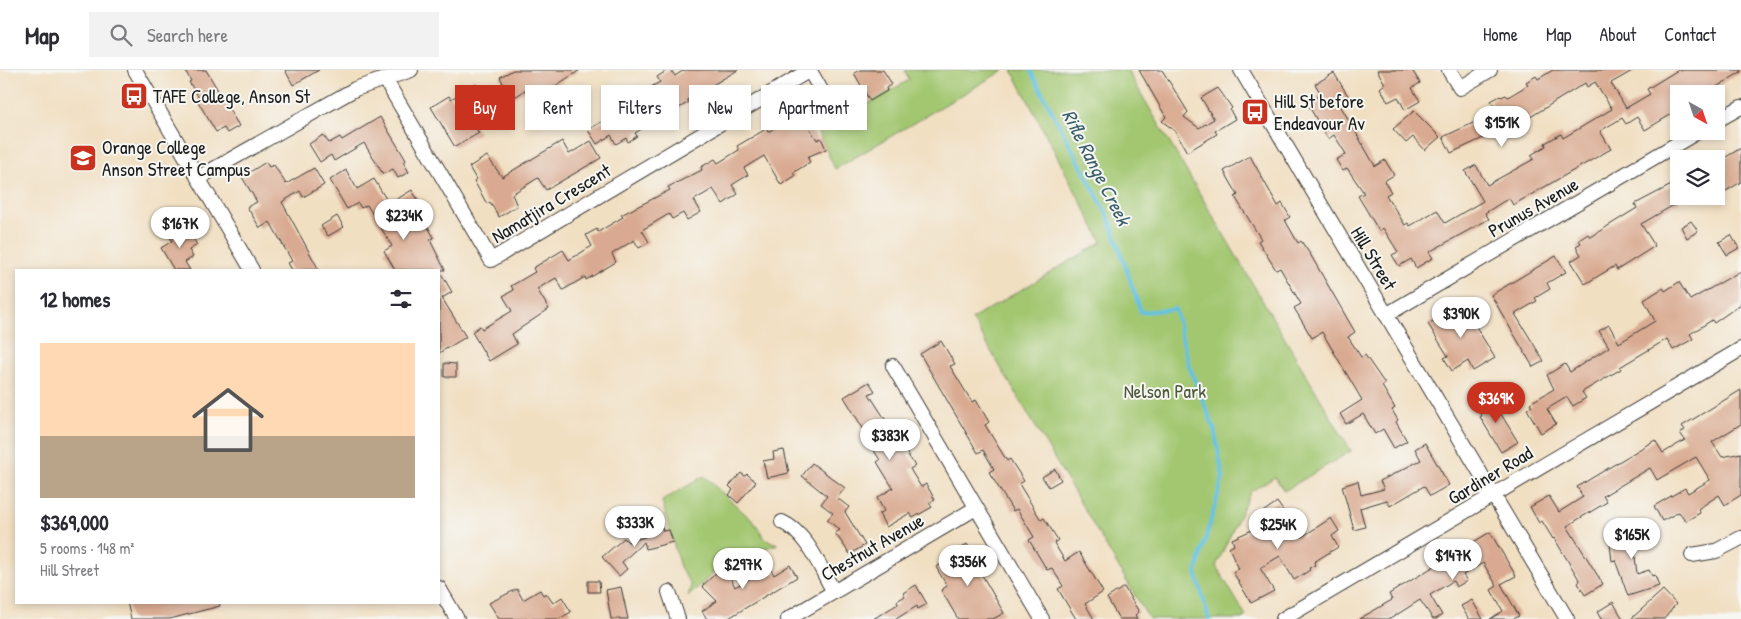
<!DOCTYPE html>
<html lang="en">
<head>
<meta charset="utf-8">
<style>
  :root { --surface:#fff; --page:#f2f2f3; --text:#2b2b33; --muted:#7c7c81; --line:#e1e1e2; --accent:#c8321e }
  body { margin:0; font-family:"Patrick Hand",sans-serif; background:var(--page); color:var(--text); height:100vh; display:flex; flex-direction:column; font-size:19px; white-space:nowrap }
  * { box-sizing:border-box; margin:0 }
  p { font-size:16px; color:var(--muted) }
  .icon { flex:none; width:28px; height:28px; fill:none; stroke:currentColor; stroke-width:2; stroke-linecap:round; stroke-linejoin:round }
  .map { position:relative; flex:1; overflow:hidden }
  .drawer { position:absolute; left:15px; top:199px; width:425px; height:335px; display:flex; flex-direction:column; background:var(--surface); border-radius:0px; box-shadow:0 2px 8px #0003 }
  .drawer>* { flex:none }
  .hud { position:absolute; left:455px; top:15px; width:475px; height:45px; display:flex; gap:10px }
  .needle { width:32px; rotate:140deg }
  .tools { position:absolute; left:1670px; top:15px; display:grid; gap:10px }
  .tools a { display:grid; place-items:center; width:55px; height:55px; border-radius:0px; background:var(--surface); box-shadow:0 2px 8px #0003; font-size:25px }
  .price { position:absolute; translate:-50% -42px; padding:0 11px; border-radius:18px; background:#fff; color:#222; font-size:16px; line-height:32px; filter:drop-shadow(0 1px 2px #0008) }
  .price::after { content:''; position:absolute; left:50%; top:30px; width:15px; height:11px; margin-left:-8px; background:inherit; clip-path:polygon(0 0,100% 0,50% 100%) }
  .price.current { background:var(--accent); color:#fff }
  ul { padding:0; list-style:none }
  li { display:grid; align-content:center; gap:10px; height:265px; padding:0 25px }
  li+li { border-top:1px solid var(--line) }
  li span { display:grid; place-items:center; height:155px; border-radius:0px; color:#555 }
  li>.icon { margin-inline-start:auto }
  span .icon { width:90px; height:90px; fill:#fffc; stroke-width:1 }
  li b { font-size:21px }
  h2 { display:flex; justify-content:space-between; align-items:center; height:60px; padding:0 25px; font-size:21px }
  .chip { padding:0 18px; border-radius:0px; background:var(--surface); box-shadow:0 2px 8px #0003; font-size:18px; line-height:45px }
  .chip.current { background:var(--accent); color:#fff }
  header { display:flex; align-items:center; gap:30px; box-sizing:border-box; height:70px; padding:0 25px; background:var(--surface); border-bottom:1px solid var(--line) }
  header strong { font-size:24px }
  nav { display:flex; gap:28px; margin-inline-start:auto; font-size:18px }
  .search { width:350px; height:45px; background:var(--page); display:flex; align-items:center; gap:12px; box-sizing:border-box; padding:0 18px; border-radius:0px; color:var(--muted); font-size:19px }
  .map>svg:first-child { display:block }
</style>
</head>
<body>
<header>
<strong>Map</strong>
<div class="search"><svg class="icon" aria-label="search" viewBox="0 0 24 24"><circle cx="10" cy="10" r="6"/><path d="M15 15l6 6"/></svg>Search here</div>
<nav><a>Home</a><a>Map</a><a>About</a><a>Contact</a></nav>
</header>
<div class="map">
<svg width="1741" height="549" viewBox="0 0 1741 549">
  <rect width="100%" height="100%" fill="#f6f6f2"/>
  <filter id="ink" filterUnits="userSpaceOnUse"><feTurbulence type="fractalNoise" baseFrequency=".02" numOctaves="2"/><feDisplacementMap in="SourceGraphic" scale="10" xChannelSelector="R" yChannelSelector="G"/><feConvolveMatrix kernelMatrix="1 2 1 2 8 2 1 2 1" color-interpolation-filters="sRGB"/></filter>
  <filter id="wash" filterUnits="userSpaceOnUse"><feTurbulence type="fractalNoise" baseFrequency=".0096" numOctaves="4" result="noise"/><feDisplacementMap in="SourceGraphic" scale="20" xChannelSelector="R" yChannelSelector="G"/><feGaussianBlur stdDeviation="1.12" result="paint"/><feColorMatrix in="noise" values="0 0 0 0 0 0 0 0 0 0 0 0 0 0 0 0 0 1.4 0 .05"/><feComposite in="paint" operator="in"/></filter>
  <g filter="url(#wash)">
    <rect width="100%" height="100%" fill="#f1dfc2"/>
    <g fill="#a3c771" stroke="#607246">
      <path d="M905,0H1004L835,99L810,44C828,46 837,41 844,25L854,42L909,10Z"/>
      <polygon points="1012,0 1127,0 1351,381 1284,421 1275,407 1251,421 1216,496 1246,546 1242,549 1149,549 972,249 1102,172"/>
      <polygon points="704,406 755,453 766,470 778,474 740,486 717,499 688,527 691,515 680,497 662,431"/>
    </g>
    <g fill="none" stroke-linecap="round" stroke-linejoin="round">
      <polyline stroke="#63c2e1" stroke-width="4" points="1030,0 1109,148 1141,242 1175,239 1189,296 1214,358 1223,407 1196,503 1209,549"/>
    </g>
    <g id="blocks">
      <g fill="#d9aa91">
        <polygon points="185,0 206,0 239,56 227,63 224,58 216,62 197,30 199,28 189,12 191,11"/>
        <polygon points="285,0 319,0 293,15"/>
        <polygon points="513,0 580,0 538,27 531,17 513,28 511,26 471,51 479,63 455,77 431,37 449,26 451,29 476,14 483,25 503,13 500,7"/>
        <polygon points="668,0 671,0 675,6 684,0 738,0 687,30 689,32 674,41 675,44 660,53 658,49 635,63 637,66 628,72 626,68 616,74 611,65 597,74 588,60 621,40 627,49 650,35 642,22 660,12 657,7"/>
        <polygon points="860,0 883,0 892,14 886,18 887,21 870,31 854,3"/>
        <polygon points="1139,0 1162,0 1188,42 1184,47 1199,58 1214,49 1201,28 1218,18 1232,38 1230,40 1235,49 1215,61 1217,64 1187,82 1175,61 1162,51 1166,47"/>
        <polygon points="1377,0 1412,0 1420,13 1412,18 1420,31 1405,40 1398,27 1388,32 1380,18 1385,14"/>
        <polygon points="1553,0 1634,0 1611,13 1626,38 1650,24 1647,19 1678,0 1741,0 1741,2 1705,24 1679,24 1679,40 1645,60 1637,47 1626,54 1622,48 1600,61 1611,79 1513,135 1509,128 1485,143 1489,149 1429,182 1433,188 1416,198 1411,189 1399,196 1392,185 1398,182 1383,158 1379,161 1358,126 1364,123 1347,98 1343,101 1336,90 1346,84 1334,65 1328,69 1307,33 1321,24 1315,14 1334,3 1350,29 1340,35 1375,96 1385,90 1394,105 1384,111 1391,122 1386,125 1405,155 1408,153 1410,156 1437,140 1445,153 1483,131 1465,101 1476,95 1487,115 1534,89 1531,85 1546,76 1545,73 1561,64 1563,68 1612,39 1595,12 1587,17 1585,13 1532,46 1526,49 1523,45 1479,70 1451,83 1443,67 1486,47 1496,40 1491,31 1500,26 1501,27 1506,25 1508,27 1528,15 1526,12 1536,6 1538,9"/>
        <polygon points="1414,41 1440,67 1425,80 1413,67 1406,73 1393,59"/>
        <polygon points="802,45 817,70 821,68 826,79 807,87 810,92 793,103 795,106 781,115 764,86 744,98 748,105 732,115 738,124 723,134 713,119 694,130 701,142 687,150 683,143 672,149 669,144 642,160 649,172 639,178 634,170 612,184 616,192 586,210 585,207 563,220 556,208 537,219 549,239 512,264 517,274 489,291 472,262 480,256 482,259 512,241 503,226 514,220 511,216 535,202 533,198 563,180 569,190 592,176 586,165 597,159 598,162 623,147 621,145 670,120 668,117 702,100 701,97 715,89 718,93 739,80 737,76 766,59 768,62 784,52 786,55"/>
        <polygon points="380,47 406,90 403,92 409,102 398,108 393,99 383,104 364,73 334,91 331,85 320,92 309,74 323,65 329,73 340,67 342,70"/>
        <polygon points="562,71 569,84 591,71 601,88 546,120 538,108 512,124 517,136 499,147 490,132 487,134 474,111 476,109 469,97 487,86 502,107"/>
        <polygon points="1741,78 1741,112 1716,127 1716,93"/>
        <polygon points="1250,86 1278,136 1282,133 1290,147 1285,150 1298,173 1301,171 1310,184 1355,262 1348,267 1361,287 1365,285 1385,314 1382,316 1395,338 1392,340 1398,350 1396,352 1407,371 1394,378 1383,359 1375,364 1363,344 1346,354 1340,344 1362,330 1322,262 1312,268 1294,238 1301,234 1280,198 1276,200 1258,171 1261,169 1235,127 1238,125 1224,101"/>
        <polygon points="266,92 269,97 274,95 286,114 314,98 324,115 303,127 300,121 282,132 319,200 292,200 288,193 292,191 270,152 260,158 247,137 257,132 242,107"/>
        <polygon points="346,100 357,119 374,109 389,134 412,120 422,137 418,139 434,168 430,170 445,200 439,200 452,222 442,228 466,267 439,283 439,200 395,200 384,181 392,176 367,135 361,138 358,133 347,139 330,110"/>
        <polygon points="1679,111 1679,132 1641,154 1655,176 1617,200 1615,196 1585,214 1571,191 1581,185 1576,176 1581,173 1579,170 1588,164 1590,167 1637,138 1635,134"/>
        <polygon points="337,146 344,157 328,166 321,156"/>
        <polygon points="1691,151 1698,161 1687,168 1681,157"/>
        <polygon points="185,155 197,175 189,180 193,187 185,192 190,200 174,200 161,178 172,171 169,165"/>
        <polygon points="1731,165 1739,178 1727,185 1719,172"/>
        <polygon points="1556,186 1566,202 1547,213 1550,219 1535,228 1537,231 1515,244 1544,291 1533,297 1491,225"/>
        <polygon points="1741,201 1741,234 1714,253 1712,250 1690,264 1693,269 1673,280 1667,269 1620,297 1621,299 1582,322 1586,328 1573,336 1567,327 1547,339 1556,354 1541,363 1527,339 1532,336 1530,333 1554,319 1547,305 1565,294 1570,302 1609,277 1599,261 1609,255 1619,273 1655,251 1644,230 1663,218 1665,221 1679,212 1690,230"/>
        <polygon points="1466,232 1476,248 1472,250 1495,288 1473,301 1468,291 1452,301 1444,288 1448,286 1428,254"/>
        <polygon points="941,271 955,294 950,296 972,332 976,330 989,352 985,355 1007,391 1010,389 1024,411 1019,414 1041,450 1044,448 1058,470 1054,473 1065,491 1079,482 1103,522 1085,534 1094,549 1076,549 1058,519 1063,516 1052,498 1047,500 1029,470 1034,467 1017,439 1013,441 989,402 994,399 983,380 978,383 920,284"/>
        <polygon points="444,293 456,294 456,307 444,307"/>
        <polygon points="869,312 875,321 869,324 915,396 910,399 921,417 926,414 935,430 929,433 932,437 913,448 910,443 886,457 879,444 884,441 877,428 893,418 877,392 880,390 862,362 864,360 844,327"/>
        <polygon points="1741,320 1741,354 1712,372 1722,387 1741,383 1741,425 1725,435 1719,425 1698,439 1700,443 1686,451 1679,442 1662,451 1654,436 1685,418 1688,423 1710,410 1696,387 1657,410 1650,398 1603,426 1607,432 1567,456 1603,514 1585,525 1578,513 1580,511 1554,468 1553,469 1542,451 1539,453 1530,437 1549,426 1559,442 1583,427 1577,417 1655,370 1663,383 1685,370 1680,363 1685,360 1682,356"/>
        <polygon points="1490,326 1518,372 1501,382 1480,347 1482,346 1475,335"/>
        <polygon points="1425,373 1449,415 1430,426 1424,416 1390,436 1387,430 1360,438 1365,457 1354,460 1342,416 1358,411 1361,425 1384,419 1380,411 1421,390 1415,379"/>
        <polygon points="784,380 789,403 767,408 763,391 774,389 773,382"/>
        <polygon points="812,393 845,418 837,428 849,437 845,442 865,475 850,484 835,463 840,460 827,450 833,443 821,434 827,426 802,406"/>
        <polygon points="1055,399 1061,410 1049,417 1042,407"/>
        <polygon points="741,403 745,406 747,404 756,412 738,433 729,425 733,420 729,416"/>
        <polygon points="1277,432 1302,467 1331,448 1339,461 1332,466 1338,477 1314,492 1315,495 1309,498 1310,500 1294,510 1280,486 1260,498 1274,521 1251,533 1233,502 1239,499 1229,478 1234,475 1232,469 1259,457 1253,449"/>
        <polygon points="662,457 663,461 669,460 673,472 646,479 644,472 622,492 627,499 619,506 602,487 624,468 628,472 645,467 644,462"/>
        <polygon points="1648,458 1650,475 1634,477 1637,504 1649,500 1652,506 1655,505 1659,516 1628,526 1615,490 1612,491 1609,466 1616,466 1615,461"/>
        <polygon points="1490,462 1516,506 1501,514 1519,546 1513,549 1490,549 1503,541 1491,520 1497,516 1483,493 1463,505 1467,511 1456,517 1453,511 1430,525 1442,545 1436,549 1433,549 1420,530 1390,549 1359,549 1392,530 1389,524"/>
        <polygon points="967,474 978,491 975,493 1004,543 993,549 958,549 941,520 947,516 936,497 943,493 941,490"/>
        <polygon points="766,492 774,505 790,495 797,507 727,549 707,549 702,541 717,531 702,516 725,495 735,517 758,504 755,499"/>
        <polygon points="588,511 599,511 600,522 588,522"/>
        <polygon points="916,515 927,534 918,539 917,536 896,549 873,549 898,534 897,531 905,526 903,523"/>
        <polygon points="621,517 628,549 611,549 606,520"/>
        <polygon points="1124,517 1139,542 1135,545 1137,549 1119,549 1107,528"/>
        <polygon points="517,519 523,530 540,520 543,525 546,523 553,533 562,527 571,542 559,549 499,549 489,533"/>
        <polygon points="1663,520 1676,534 1664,549 1631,549"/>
        <polygon points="1472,530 1483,549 1469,549 1461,536"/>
        <polygon points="127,532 219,532 220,536 170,549 131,549"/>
        <polygon points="1613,532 1623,549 1601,549 1597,542"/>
      </g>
    </g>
  </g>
  <g filter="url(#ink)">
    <use href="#blocks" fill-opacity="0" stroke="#3c3935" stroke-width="1"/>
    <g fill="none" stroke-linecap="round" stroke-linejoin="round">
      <g stroke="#3c3935" stroke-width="16">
        <g id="minor">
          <polyline points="135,0 252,200"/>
          <polyline points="1241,0 1567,549"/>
          <polyline points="1449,0 1460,18 1490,0"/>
          <polyline points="810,1 821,20"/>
          <polyline points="385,9 491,190 810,0"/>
          <polyline points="1716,51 1741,37"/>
          <polyline points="198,108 355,19 411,0"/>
          <polyline points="1386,245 1699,61"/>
          <polyline points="893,296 1042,549"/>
          <path d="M782,452C808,464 820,498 834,522"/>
          <polyline points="1692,485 1716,481 1741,468"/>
          <polyline points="439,518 457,549"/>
          <polyline points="669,522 678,549"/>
          <polyline points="788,549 976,438"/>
          <polyline points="1283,549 1741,279"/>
        </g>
      </g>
      <use href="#minor" stroke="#fff" stroke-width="14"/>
    </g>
  </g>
  <defs>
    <g id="bus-square" transform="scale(1.4375)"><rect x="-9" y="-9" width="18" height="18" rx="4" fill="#c8321e" stroke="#f6f6f2"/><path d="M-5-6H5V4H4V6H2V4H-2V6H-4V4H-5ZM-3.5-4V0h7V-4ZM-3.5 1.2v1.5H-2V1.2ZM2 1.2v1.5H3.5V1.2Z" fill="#fff"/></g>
    <g id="university-square" transform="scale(1.4375)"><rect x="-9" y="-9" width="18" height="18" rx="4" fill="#c8321e" stroke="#f6f6f2"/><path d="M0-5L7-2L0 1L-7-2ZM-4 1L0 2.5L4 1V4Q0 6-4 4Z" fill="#fff"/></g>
  </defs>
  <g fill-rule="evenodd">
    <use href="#bus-square" x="134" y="26"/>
    <use href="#bus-square" x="1255" y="42"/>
    <use href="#university-square" x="83" y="88"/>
  </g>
  <g text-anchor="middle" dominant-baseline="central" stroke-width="4" stroke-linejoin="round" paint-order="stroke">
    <g font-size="19" fill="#1c1c1c" stroke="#f6f6f2" text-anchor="start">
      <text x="153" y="26">TAFE College, Anson St</text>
      <text x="1274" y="31">Hill St before<tspan x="1274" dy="22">Endeavour Av</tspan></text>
      <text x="102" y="77">Orange College<tspan x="102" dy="22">Anson Street Campus</tspan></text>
    </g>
    <g font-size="19" fill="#1c1c1c" stroke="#f6f6f2">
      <text transform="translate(551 133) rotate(-31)">Namatjira Crescent</text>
      <text transform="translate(1533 137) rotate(-30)">Prunus Avenue</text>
      <text transform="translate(1374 188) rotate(59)">Hill Street</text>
      <text transform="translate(1490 405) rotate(-31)">Gardiner Road</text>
      <text transform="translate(872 477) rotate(-30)">Chestnut Avenue</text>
    </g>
    <g font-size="19" fill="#4b583a" stroke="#f6f6f2">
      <text x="1165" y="321">Nelson Park</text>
    </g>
    <g font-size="20" font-style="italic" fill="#385e6b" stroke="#f6f6f2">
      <text transform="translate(1097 97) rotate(63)">Rifle Range Creek</text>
    </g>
  </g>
</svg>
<div class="tools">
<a><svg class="needle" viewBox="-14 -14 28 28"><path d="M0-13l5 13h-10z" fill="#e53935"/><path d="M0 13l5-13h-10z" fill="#7c7c81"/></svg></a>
<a><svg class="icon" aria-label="layers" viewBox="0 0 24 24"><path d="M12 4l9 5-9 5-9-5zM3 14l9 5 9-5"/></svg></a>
</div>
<b class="price" style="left:1502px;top:78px">$151K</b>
<b class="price" style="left:404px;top:171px">$234K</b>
<b class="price" style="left:180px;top:179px">$167K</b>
<b class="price" style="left:1461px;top:269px">$390K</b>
<b class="price current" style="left:1496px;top:354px">$369K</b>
<b class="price" style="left:890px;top:391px">$383K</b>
<b class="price" style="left:635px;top:478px">$333K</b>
<b class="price" style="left:1278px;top:480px">$254K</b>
<b class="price" style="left:1632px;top:490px">$165K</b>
<b class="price" style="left:1453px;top:511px">$147K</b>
<b class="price" style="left:968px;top:517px">$356K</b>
<b class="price" style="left:743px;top:520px">$297K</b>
<div class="hud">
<a class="chip current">Buy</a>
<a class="chip">Rent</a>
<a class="chip">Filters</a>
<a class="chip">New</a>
<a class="chip">Apartment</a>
</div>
<section class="drawer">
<h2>12 homes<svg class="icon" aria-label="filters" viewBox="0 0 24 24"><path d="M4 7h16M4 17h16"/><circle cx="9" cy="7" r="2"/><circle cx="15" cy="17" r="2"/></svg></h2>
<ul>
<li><span style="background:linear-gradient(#ffd9b3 60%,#b9a48a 0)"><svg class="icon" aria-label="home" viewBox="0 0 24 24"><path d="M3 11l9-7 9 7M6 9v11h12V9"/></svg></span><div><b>$369,000</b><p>5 rooms · 148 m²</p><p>Hill Street</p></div></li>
</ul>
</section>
</div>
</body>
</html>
